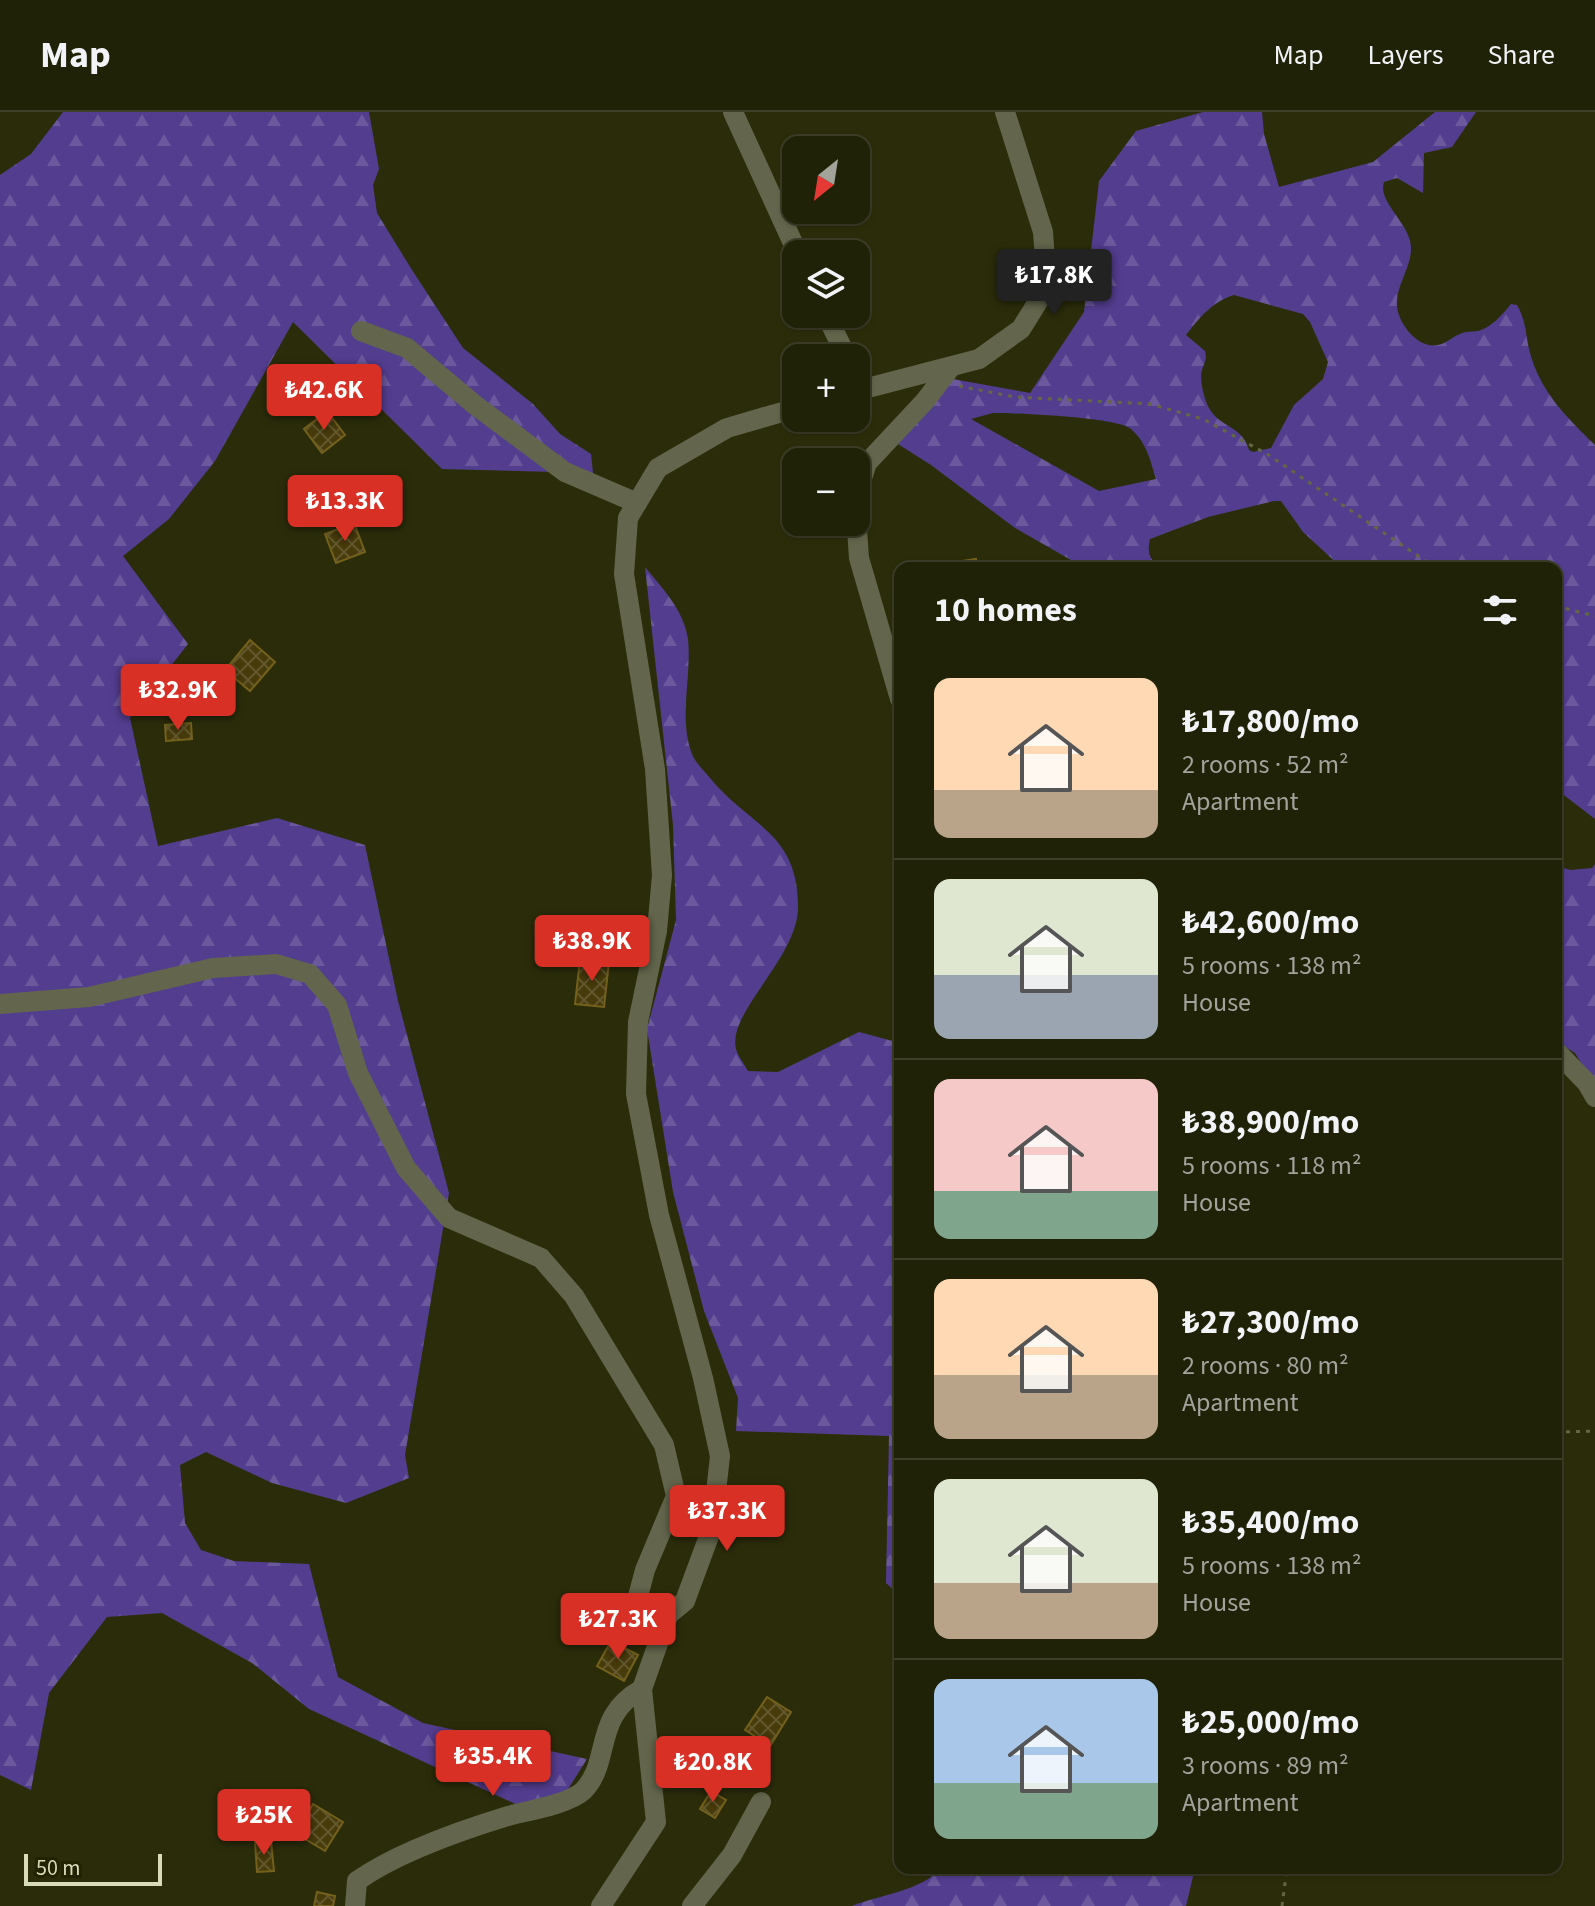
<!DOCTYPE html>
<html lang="en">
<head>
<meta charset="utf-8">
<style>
  :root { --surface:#202208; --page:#2d2f16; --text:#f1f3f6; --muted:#a2a49c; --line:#3d3f29; --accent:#d93025 }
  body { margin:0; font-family:"Source Sans 3",sans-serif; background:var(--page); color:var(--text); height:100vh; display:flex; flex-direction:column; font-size:30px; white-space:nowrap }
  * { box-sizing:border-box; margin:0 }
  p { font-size:26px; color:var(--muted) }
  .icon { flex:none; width:44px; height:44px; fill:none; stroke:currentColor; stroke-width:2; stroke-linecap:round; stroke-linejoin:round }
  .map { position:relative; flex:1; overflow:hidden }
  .details { position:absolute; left:894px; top:450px; width:668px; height:1312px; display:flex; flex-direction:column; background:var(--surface); border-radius:16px; box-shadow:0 2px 6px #0004,0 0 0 2px var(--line) }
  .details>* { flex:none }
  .needle { width:52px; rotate:210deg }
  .tools { position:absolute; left:782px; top:24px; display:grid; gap:16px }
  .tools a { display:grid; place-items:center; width:88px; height:88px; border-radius:16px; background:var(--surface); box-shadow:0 2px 6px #0004,0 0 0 2px var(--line); font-size:40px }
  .scale { position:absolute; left:24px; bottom:20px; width:138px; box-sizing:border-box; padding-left:8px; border:4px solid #d8dcbb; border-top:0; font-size:22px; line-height:28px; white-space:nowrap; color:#d8dcbb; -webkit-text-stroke:6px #212301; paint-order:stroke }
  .price { position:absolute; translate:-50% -68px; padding:0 18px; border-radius:8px; background:var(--accent); color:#fff; font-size:26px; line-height:52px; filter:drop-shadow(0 2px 4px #0008) }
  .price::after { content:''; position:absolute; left:50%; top:48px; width:24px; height:18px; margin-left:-12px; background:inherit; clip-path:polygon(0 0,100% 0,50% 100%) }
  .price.on { background:#222; color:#fff }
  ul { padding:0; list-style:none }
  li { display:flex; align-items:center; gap:24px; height:200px; padding:0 40px }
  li+li { border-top:2px solid var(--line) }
  li span { display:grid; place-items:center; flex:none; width:224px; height:160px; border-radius:16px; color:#555 }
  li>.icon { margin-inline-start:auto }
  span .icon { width:96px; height:96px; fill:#fffc; stroke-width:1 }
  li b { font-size:34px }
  h2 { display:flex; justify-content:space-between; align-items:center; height:96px; padding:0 40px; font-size:34px }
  header { display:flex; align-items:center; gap:48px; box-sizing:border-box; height:112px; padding:0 40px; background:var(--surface); border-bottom:2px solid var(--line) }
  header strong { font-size:38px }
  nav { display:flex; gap:44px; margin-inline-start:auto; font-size:28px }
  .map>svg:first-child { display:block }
</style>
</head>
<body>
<header>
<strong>Map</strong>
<nav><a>Map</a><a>Layers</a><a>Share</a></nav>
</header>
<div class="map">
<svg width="1595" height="1794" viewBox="0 0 1595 1794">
  <defs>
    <pattern id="forest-firs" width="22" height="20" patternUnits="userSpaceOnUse" patternTransform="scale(2)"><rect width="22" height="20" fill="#533d8f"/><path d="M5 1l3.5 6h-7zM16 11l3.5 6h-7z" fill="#6b589d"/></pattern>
    <pattern id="building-cross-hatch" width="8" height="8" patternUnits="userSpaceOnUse" patternTransform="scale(2)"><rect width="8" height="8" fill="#483b0b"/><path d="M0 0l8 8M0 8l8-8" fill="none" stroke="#62572d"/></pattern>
  </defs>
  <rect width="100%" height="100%" fill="#2b2d0a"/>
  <g fill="url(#forest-firs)" fill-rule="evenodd">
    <polygon points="63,0 369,0 379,57 373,73 377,101 412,158 463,236 533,292 560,322 591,342 593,361 442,357 293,210 215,349 169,407 123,444 188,532 130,606 158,734 277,706 365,733 398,889 449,1081 405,1343 409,1366 346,1391 272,1371 206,1340 180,1353 185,1411 201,1438 234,1449 309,1452 338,1565 423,1611 587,1647 565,1682 522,1695 309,1597 252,1551 162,1501 107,1505 49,1581 31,1678 0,1663 0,63 31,42"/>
    <path d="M1203,0H1262L1264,22L1279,75L1373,50L1435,0H1476L1452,35L1424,41L1423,81L1397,66L1384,70C1377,90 1410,111 1411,135C1412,155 1395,174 1397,195C1399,212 1418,237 1438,233C1446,232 1452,225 1460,222C1466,219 1471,220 1478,219C1492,215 1502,203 1511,192L1517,193C1527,211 1525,222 1530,241C1540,279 1567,306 1595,333V707L1556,677V456H1342L1303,420L1281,389H1274L1208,405L1150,427C1147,440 1149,447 1160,456H1085L1015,416L931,353L898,332L947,266L1030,281L1084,200L1099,69L1136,19ZM1234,183L1303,202L1310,210L1328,250L1323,267L1294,293L1271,336L1253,340L1249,338C1242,313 1220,316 1209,296C1204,287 1199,267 1202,258C1205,249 1207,248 1205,239L1186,223C1199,206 1213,189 1234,183ZM993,301C1016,301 1117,305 1131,317C1147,331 1150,348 1156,367L1099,379L971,307Z"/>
    <path d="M645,455C662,476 684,498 688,527C692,565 678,605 692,642C695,650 704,659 710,666C750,715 798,720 798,795C798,846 727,900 736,937C738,944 744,952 748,959L778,960L859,920L900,931V1484L886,1471L889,1324L736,1319L738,1286L704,1199L673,1080L647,917L676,808L673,713Z"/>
    <polygon points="1595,752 1595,974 1575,941 1556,929 1556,754 1571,758 1592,756"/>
    <path d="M942,1756H1195L1186,1794H852C882,1782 918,1780 942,1756Z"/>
  </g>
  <g fill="url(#building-cross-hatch)" stroke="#74611c" stroke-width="2">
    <polygon points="327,299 345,323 322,341 304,317"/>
    <polygon points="354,411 365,440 336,451 325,422"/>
    <polygon points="976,447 977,456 956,456 955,450"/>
    <polygon points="250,528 275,550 250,579 225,558"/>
    <polygon points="191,611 192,627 166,629 165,613"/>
    <polygon points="580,847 609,850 604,895 575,892"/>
    <polygon points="611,1529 638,1543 624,1569 597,1554"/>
    <polygon points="767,1585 791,1600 770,1634 745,1618"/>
    <polygon points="744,1626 762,1637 750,1656 732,1645"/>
    <polygon points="711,1679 726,1688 715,1706 700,1697"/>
    <polygon points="313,1692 343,1710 325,1739 295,1721"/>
    <polygon points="271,1729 274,1759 257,1760 255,1730"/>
    <polygon points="317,1780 335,1784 333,1794 314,1794"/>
  </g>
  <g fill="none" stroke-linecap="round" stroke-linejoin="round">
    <g stroke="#646744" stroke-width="3" stroke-dasharray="4 6" stroke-linecap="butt">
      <polyline points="959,274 1015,285 1150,292 1203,307 1267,342 1436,456"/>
      <polyline points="1556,494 1595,504"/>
      <polyline points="1556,1320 1595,1319"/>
      <polyline points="1282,1794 1287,1756"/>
    </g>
    <g stroke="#63664c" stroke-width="20">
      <polyline points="733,0 798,142"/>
      <polyline points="826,202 847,246"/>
      <polyline points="361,219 407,236 475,293 565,360 637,391"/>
      <polyline points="856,279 979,247 1021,217 1047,175 1043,120 1005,0"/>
      <polyline points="856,385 867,351 925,289 951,255"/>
      <polyline points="856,403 859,446 900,587"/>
      <polyline points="0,892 89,885 213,856 276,852 310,862 337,893 358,961 406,1056 449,1106 541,1146 574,1184 664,1333 676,1384 645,1458 637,1488 649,1502 668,1503 685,1489 712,1416 720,1344 703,1266 659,1103 636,982 638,910 657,819 662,763 655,657 624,462 628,406 658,356 727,316 796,296"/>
      <polyline points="1556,939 1587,971 1595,985"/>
      <path d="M355,1794L357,1769C398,1740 459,1719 508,1704C527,1699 569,1692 583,1679C612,1650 592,1604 642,1577"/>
      <polyline points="601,1794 656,1710 642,1577 668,1503"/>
      <polyline points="692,1794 732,1743 761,1690"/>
    </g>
  </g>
</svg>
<div class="tools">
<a><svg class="needle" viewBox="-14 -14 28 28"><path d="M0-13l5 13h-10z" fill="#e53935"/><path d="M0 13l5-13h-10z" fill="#a2a49c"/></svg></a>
<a><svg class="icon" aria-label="layers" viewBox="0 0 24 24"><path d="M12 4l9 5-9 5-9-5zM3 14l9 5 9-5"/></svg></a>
<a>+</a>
<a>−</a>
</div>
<div class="scale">50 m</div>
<b class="price on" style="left:1054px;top:205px">₺17.8K</b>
<b class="price" style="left:324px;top:320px">₺42.6K</b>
<b class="price" style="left:345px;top:431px">₺13.3K</b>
<b class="price" style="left:178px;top:620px">₺32.9K</b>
<b class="price" style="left:592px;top:871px">₺38.9K</b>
<b class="price" style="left:727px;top:1441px">₺37.3K</b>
<b class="price" style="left:618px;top:1549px">₺27.3K</b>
<b class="price" style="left:493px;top:1686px">₺35.4K</b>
<b class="price" style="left:713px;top:1692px">₺20.8K</b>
<b class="price" style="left:264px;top:1745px">₺25K</b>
<section class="details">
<h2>10 homes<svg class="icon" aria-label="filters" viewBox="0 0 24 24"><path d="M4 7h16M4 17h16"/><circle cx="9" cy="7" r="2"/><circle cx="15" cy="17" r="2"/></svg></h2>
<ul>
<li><span style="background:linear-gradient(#ffd9b3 70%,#b9a48a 0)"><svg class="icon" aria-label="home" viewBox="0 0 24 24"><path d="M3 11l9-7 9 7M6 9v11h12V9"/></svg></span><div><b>₺17,800/mo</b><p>2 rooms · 52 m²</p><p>Apartment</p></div></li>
<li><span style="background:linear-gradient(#dfe7d0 60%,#9aa5b1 0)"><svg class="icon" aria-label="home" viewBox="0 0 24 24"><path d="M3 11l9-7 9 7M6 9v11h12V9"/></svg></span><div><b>₺42,600/mo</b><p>5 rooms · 138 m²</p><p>House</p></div></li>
<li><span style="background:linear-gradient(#f6c9c9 70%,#7fa58c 0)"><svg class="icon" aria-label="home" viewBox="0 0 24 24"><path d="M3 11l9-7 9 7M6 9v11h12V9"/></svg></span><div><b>₺38,900/mo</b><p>5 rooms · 118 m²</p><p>House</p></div></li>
<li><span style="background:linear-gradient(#ffd9b3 60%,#b9a48a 0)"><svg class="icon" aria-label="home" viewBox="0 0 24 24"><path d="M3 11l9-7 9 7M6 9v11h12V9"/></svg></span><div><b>₺27,300/mo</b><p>2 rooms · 80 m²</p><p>Apartment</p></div></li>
<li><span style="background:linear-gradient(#dfe7d0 65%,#b9a48a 0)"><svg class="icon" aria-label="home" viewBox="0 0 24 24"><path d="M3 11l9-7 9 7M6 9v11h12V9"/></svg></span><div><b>₺35,400/mo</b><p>5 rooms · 138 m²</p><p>House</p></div></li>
<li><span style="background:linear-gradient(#a9c7e8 65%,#7fa58c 0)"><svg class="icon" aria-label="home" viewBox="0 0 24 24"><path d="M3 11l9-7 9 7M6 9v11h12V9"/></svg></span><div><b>₺25,000/mo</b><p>3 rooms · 89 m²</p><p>Apartment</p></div></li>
</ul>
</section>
</div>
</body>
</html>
